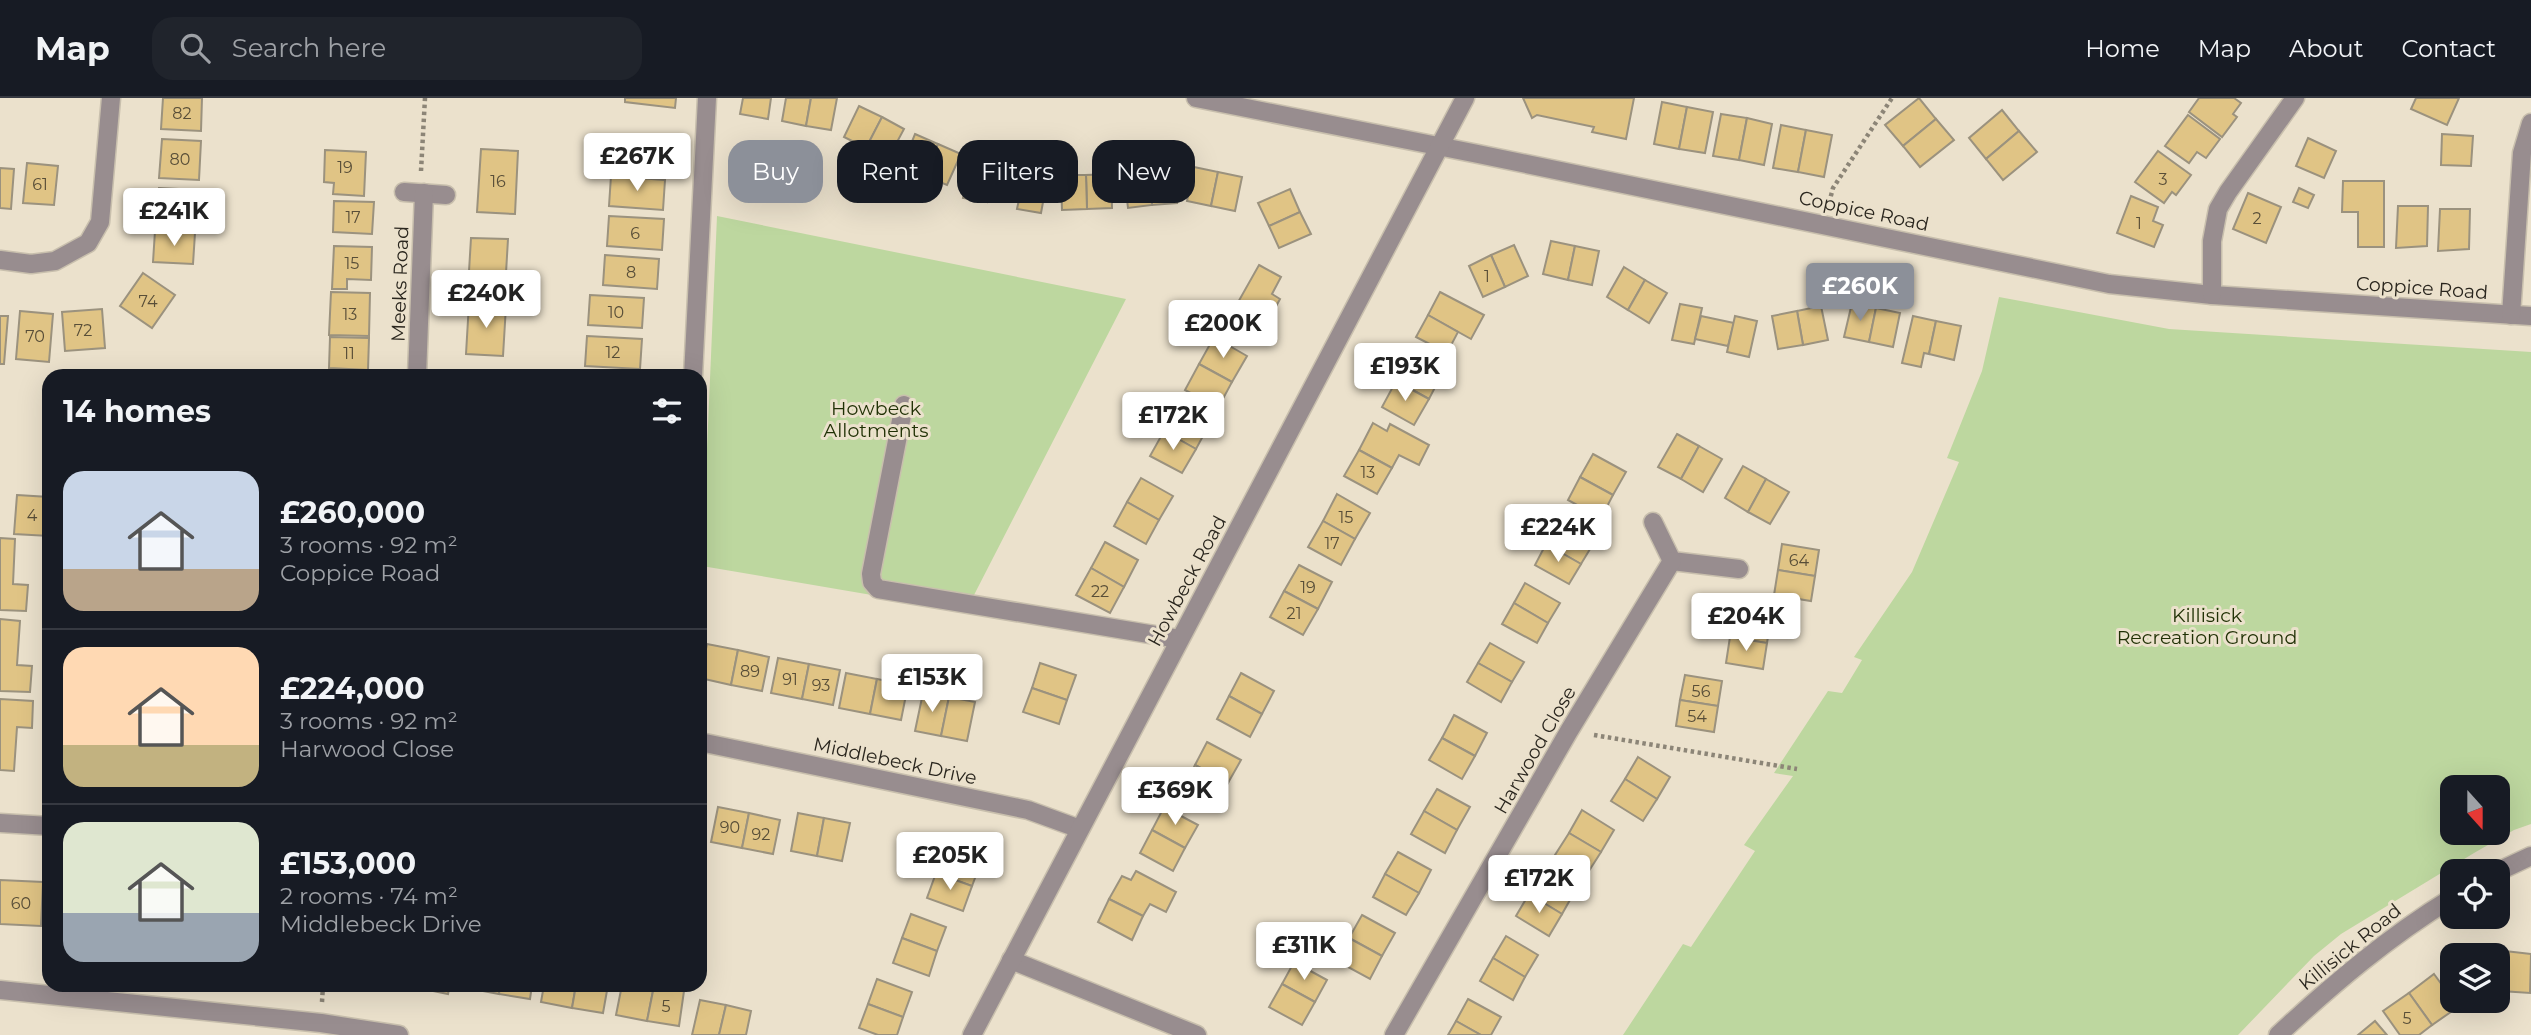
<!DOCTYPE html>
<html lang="en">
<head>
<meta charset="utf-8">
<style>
  :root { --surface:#171b24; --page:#20242c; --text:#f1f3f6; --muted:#9ea1a6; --line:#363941; --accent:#8c9099 }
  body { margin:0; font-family:Montserrat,sans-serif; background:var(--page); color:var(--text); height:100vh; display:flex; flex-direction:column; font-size:26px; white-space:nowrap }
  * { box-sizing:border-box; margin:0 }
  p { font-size:23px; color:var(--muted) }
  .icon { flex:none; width:38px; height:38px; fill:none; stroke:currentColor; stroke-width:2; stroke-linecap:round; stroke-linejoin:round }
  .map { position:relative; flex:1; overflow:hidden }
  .sheet { position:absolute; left:42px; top:271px; width:665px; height:623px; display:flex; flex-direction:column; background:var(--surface); border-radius:21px; box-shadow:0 7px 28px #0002 }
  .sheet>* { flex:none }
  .guide { position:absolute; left:728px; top:42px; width:665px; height:63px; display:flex; gap:14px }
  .needle { width:46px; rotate:159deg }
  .buttons { position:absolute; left:2440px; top:677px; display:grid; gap:14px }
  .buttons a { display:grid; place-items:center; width:70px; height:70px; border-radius:14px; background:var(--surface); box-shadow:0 7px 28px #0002; font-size:35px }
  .price { position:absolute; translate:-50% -60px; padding:0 16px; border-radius:7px; background:#fff; color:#222; font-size:23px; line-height:46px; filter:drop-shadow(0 2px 4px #0008) }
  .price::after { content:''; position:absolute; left:50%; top:42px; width:21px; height:16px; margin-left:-10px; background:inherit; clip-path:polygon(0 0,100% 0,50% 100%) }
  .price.selected { background:var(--accent); color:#fff }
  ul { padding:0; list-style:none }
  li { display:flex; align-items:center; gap:21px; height:175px; padding:0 21px }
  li+li { border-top:2px solid var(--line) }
  li span { display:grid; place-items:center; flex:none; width:196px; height:140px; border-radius:21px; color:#555 }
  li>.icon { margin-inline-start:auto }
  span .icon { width:84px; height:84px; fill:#fffc; stroke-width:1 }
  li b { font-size:30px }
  h2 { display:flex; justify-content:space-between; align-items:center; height:84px; padding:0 21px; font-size:30px }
  .chip { padding:0 24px; border-radius:21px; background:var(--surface); box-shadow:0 7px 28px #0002; font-size:24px; line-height:63px }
  .chip.selected { background:var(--accent); color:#fff }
  header { display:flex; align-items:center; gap:42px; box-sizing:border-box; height:98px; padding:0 35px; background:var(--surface); border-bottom:2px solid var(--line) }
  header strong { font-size:33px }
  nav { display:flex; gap:38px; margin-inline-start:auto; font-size:24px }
  .search { width:490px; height:63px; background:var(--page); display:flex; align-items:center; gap:18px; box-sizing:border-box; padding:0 24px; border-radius:21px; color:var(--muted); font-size:26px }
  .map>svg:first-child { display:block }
</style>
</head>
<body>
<header>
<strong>Map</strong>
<div class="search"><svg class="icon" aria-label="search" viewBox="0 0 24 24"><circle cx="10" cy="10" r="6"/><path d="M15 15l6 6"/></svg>Search here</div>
<nav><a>Home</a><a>Map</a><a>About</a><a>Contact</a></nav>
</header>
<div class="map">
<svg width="2531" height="937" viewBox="0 0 2531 937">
  <rect width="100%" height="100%" fill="#ebe1cc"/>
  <g fill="#bdd79f" fill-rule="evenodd">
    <polygon points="717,118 1126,201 974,497 1150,527 1141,543 702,468"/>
    <path d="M1999,199L2169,231L2531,254V726L2514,732L2474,755L2341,836L2314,858L2238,937H1623L1683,846L1691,849L1755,753L1744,747L1793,678L1774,675L1828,593L1842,595L1862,562L1854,559L1912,474L1959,364L1947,360L1982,273ZM2452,690H2497V735H2452Z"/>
  </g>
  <g fill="#e0c485" stroke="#9b927e" stroke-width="2">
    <polygon points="163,0 202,0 201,33 161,31"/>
    <polygon points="625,0 676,0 675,10 625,4"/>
    <polygon points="743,0 771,0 768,21 740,16"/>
    <polygon points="786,0 811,0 806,28 782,23"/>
    <polygon points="811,0 837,0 831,32 806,28"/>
    <polygon points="1523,0 1634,0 1626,41 1592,34 1594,29 1537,17 1532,20"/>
    <polygon points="1919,0 1936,21 1903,48 1885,27"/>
    <polygon points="2199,0 2234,0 2241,5 2233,16 2237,19 2222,39 2189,14"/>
    <polygon points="2416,0 2459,0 2447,27 2411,11"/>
    <polygon points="1662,4 1687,9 1679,51 1654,46"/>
    <polygon points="859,8 882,19 866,50 844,39"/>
    <polygon points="1687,9 1713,14 1705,55 1679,51"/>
    <polygon points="2002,12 2019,33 1986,61 1969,40"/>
    <polygon points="1721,16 1747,20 1739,62 1713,58"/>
    <polygon points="2188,17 2220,41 2206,60 2197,54 2189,65 2165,48"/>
    <polygon points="882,19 904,31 888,61 866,50"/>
    <polygon points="1747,20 1772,26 1764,67 1739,62"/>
    <polygon points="1936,21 1954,42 1920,69 1903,48"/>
    <polygon points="1781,27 1806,32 1798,74 1773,70"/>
    <polygon points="1806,32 1832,37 1824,79 1798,74"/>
    <polygon points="2019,33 2037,54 2003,82 1986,61"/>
    <polygon points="915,36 938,46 925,78 902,68"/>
    <polygon points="2442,36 2473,38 2471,68 2441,67"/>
    <polygon points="614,39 669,42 667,72 612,69"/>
    <polygon points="2308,40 2336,53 2324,80 2296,68"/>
    <polygon points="162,41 201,43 199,82 159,80"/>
    <polygon points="938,46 961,56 947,87 925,78"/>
    <polygon points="481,51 518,53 515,116 477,114"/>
    <polygon points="325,52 366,54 364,98 333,96 334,85 324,84"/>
    <polygon points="2158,53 2191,77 2176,97 2172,94 2164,105 2135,84"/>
    <polygon points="970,61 994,66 987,104 963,100"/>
    <polygon points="27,65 58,68 54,107 23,105"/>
    <polygon points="1194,69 1218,74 1211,108 1187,103"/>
    <polygon points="0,70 14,71 11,111 0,110"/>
    <polygon points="1173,70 1177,105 1152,107 1149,73"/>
    <polygon points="1025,72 1048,77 1041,115 1017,111"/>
    <polygon points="1149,73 1152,107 1128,110 1124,76"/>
    <polygon points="993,74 1023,79 1019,104 988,98"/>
    <polygon points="1218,74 1242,79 1235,113 1211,108"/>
    <polygon points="1111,76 1112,110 1087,111 1086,77"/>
    <polygon points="1061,77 1086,77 1087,111 1062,112"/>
    <polygon points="611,78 665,82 663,112 609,108"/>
    <polygon points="2343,83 2384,83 2384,149 2358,149 2358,114 2342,114"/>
    <polygon points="159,90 198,92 197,123 157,121"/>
    <polygon points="2299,90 2314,97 2308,110 2293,104"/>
    <polygon points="1290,91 1300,114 1269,128 1258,105"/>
    <polygon points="2248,95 2281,109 2266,145 2233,131"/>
    <polygon points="2131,98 2158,109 2153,123 2163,127 2154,149 2117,135"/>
    <polygon points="334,103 374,104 372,136 333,134"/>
    <polygon points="2398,108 2428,108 2427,148 2396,150"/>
    <polygon points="2440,111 2470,111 2469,151 2438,153"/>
    <polygon points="1300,114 1311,136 1279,150 1269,128"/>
    <polygon points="609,118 664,121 662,152 607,148"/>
    <polygon points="155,133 195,135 193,166 153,164"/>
    <polygon points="471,140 508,141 505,192 468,190"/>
    <polygon points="1551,143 1575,148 1568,182 1543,176"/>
    <polygon points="1514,147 1528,178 1505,189 1491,157"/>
    <polygon points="334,148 372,149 371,182 347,181 347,191 332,191"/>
    <polygon points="1575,148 1599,153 1592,187 1568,182"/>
    <polygon points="605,157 659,161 657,191 603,187"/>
    <polygon points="1491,157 1505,189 1483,199 1469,168"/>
    <polygon points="1259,167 1281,179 1272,196 1280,201 1268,223 1237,206"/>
    <polygon points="1624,169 1645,182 1628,212 1607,199"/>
    <polygon points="143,175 175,197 152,230 120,208"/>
    <polygon points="1645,182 1667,195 1649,225 1628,212"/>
    <polygon points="331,194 370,195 369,238 329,237"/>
    <polygon points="1440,194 1484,217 1471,241 1428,217"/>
    <polygon points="590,197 644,200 642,230 588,227"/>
    <polygon points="469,205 506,208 503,258 466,256"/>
    <polygon points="1852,205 1876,210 1869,244 1844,239"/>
    <polygon points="1237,206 1268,223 1256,244 1225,228"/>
    <polygon points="1680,206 1702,210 1694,246 1672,242"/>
    <polygon points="1821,208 1828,242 1803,247 1797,213"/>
    <polygon points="1876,210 1900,215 1893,249 1869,244"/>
    <polygon points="102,211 105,250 65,253 62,214"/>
    <polygon points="20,213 53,216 49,264 16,261"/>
    <polygon points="1797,213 1803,247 1778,251 1772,218"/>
    <polygon points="1428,217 1458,234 1447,255 1416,239"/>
    <polygon points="0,218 8,218 4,266 0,266"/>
    <polygon points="1701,218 1734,225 1728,248 1695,241"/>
    <polygon points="1735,218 1757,223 1749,259 1727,254"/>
    <polygon points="1913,218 1936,223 1929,256 1924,255 1921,269 1902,265"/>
    <polygon points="1936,223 1961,228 1954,262 1929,256"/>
    <polygon points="587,238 642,241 640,271 585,268"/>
    <polygon points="330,239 369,240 368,272 329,270"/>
    <polygon points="1214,239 1247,258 1232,284 1199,266"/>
    <polygon points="1410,257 1443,274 1429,301 1396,283"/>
    <polygon points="1199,266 1232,284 1218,310 1185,292"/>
    <polygon points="466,272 503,273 503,278 465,278"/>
    <polygon points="1396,283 1429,301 1414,327 1382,309"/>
    <polygon points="1177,309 1209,327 1196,351 1164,333"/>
    <polygon points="1373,325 1387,333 1390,326 1429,347 1419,367 1399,357 1392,370 1359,352"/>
    <polygon points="1164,333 1196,351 1182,375 1150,358"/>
    <polygon points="1677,336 1699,348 1681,381 1658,369"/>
    <polygon points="1699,348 1722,361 1703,394 1681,381"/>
    <polygon points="1359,352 1392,370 1377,396 1344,378"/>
    <polygon points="1593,356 1626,374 1613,397 1580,379"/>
    <polygon points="1743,368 1766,381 1748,414 1725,400"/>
    <polygon points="1580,379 1613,397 1601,420 1568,402"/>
    <polygon points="1141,380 1173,398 1159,422 1127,404"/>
    <polygon points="1766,381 1789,394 1770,426 1748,414"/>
    <polygon points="1337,396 1370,415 1355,441 1323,423"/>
    <polygon points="17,397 49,399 49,438 14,436"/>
    <polygon points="1127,404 1159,422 1146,446 1114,428"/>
    <polygon points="1323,423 1355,441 1341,467 1308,449"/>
    <polygon points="1558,426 1593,446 1581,466 1546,446"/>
    <polygon points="0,440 15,441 13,486 28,487 26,513 0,512"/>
    <polygon points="1105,444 1138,462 1124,489 1091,470"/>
    <polygon points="1546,446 1581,466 1569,486 1535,467"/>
    <polygon points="1782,446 1819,452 1815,478 1778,472"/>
    <polygon points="1299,467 1332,484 1318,511 1284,493"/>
    <polygon points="1091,470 1124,489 1110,515 1076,497"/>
    <polygon points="1778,472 1815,478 1811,503 1774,497"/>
    <polygon points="1525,485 1560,505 1548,525 1514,505"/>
    <polygon points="1284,493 1318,511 1303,537 1270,519"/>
    <polygon points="1736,502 1765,507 1763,518 1771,520 1767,545 1730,539"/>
    <polygon points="1514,505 1548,525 1537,545 1502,526"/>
    <polygon points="0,521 20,523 17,567 32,568 30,594 0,593"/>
    <polygon points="1730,539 1767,545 1763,571 1726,565"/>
    <polygon points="1490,545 1524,564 1512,584 1478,565"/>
    <polygon points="707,546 738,552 731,587 700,580"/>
    <polygon points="738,552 769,559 762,593 731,587"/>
    <polygon points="778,560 809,566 802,601 771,595"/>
    <polygon points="1040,565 1076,577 1067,602 1032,590"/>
    <polygon points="1478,565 1512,584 1501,604 1467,584"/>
    <polygon points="809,566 840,572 833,607 802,601"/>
    <polygon points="846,575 877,581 870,616 839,610"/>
    <polygon points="1241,575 1274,593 1262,616 1229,598"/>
    <polygon points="1685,577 1722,583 1718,608 1680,602"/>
    <polygon points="877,581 908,587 901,622 870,616"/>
    <polygon points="1032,590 1067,602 1059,626 1023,614"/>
    <polygon points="923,595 949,599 941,638 915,633"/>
    <polygon points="1229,598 1262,616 1250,639 1217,621"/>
    <polygon points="949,599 975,604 967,643 941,638"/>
    <polygon points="0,601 33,603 32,630 17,629 14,673 0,672"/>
    <polygon points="1680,602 1718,608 1714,634 1676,628"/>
    <polygon points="1454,617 1487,635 1475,658 1442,640"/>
    <polygon points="1442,640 1475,658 1462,681 1429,662"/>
    <polygon points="1207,644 1241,662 1228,685 1195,667"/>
    <polygon points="1638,659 1670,679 1657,701 1625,681"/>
    <polygon points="1195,667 1228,685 1216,708 1183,690"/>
    <polygon points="1625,681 1657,701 1643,723 1611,703"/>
    <polygon points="1437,691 1470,709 1457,732 1424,713"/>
    <polygon points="718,709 749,715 742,750 711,744"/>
    <polygon points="1164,709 1198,727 1185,750 1152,732"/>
    <polygon points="1582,712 1614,732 1601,754 1569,735"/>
    <polygon points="1424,713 1457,732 1445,755 1411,736"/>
    <polygon points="749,715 780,722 773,756 742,750"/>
    <polygon points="798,715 824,720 817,758 791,753"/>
    <polygon points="824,720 850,725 842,763 817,758"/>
    <polygon points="1152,732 1185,750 1173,773 1140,755"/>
    <polygon points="1569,735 1601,754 1587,776 1555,757"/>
    <polygon points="945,751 981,764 972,788 936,775"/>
    <polygon points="1398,754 1431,772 1419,795 1385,776"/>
    <polygon points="1136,773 1176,794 1166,814 1150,806 1143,818 1109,801 1122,778 1131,782"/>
    <polygon points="1543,773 1575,793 1562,816 1529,796"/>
    <polygon points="936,775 972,788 963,813 927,800"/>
    <polygon points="1385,776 1419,795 1406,817 1373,799"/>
    <polygon points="0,782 43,784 41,828 0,826"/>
    <polygon points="47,784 49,785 49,838 44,838"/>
    <polygon points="1529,796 1562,816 1549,838 1516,818"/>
    <polygon points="1109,801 1143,818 1132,842 1098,824"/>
    <polygon points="911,816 946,829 937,853 902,840"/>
    <polygon points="1362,817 1395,835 1382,858 1349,840"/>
    <polygon points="1506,838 1538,857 1525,879 1493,860"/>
    <polygon points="902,840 937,853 929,878 893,865"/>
    <polygon points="1349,840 1382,858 1370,881 1337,863"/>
    <polygon points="2476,851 2505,853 2501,893 2497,892 2497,858 2475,858"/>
    <polygon points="2505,853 2531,856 2530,895 2501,893"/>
    <polygon points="1493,860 1525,879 1513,902 1480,883"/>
    <polygon points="1294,864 1327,882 1315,904 1282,886"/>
    <polygon points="2434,876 2458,909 2432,927 2409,895"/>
    <polygon points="877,881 912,894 903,919 868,906"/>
    <polygon points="1282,886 1315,904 1302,927 1269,909"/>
    <polygon points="423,887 450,887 448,896 423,891"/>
    <polygon points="468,887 500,887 499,896 467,890"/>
    <polygon points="500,887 532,887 530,901 499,896"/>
    <polygon points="544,887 576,887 572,910 541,904"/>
    <polygon points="576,887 608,887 603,915 572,910"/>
    <polygon points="622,887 654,888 647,923 616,917"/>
    <polygon points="654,888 684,893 679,928 647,923"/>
    <polygon points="2409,895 2432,927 2419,937 2400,937 2383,913"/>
    <polygon points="1468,901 1501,919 1491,937 1481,937 1456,923"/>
    <polygon points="700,902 726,907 719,937 692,937"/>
    <polygon points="868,906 903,919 897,937 878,937 859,930"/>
    <polygon points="726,907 751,913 746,937 719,937"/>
    <polygon points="1456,923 1481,937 1448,937"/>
    <polygon points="2375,923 2387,937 2358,937"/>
  </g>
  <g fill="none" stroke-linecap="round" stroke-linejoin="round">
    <g stroke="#c8bfad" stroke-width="21">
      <g id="minor">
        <polyline points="1196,0 1478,56 2109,186 2212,197 2531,218"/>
        <polyline points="404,94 446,97"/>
        <polyline points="0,162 31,166 55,163 88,145 100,124 111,0"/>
        <polyline points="2212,197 2212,143 2218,111 2228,94 2295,0"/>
        <polyline points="2511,217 2522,55 2531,25"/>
        <polyline points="417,278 424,95"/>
        <polyline points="693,278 707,0"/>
        <polyline points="904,307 871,476 872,484 878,491 1179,541"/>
        <polyline points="1653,424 1672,463 1739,471"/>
        <polyline points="700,644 1028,712 1080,731"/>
        <polyline points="0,725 49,728"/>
        <polyline points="2497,774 2531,758"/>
        <polyline points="1011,862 1197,937"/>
        <polyline points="0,892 321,925 399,937"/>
        <polyline points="972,937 1465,0"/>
        <polyline points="1394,937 1569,633 1672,463"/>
        <path d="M2278,937C2333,886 2388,839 2452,800"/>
      </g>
    </g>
    <g stroke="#8c8577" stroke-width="4.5" stroke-dasharray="3.5 3.5" stroke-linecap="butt">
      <polyline points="421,73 425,0"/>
      <polyline points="1829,105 1833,90 1892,0"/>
      <polyline points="1594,637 1797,671"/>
      <polyline points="322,904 323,887"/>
    </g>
    <use href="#minor" stroke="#988d8f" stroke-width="18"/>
  </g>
  <g text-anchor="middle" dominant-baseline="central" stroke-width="6" stroke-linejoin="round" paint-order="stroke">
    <g font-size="16" fill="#584e38">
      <text x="182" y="15">82</text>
      <text x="180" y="61">80</text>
      <text x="345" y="69">19</text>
      <text x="2163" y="81">3</text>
      <text x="498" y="83">16</text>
      <text x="40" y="86">61</text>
      <text x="353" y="119">17</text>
      <text x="2257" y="120">2</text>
      <text x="2139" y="125">1</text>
      <text x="635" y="135">6</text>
      <text x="352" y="165">15</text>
      <text x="631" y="174">8</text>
      <text x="1487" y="178">1</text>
      <text x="148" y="203">74</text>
      <text x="616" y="214">10</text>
      <text x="350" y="216">13</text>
      <text x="83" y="232">72</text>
      <text x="35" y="238">70</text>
      <text x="613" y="254">12</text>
      <text x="349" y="255">11</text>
      <text x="1368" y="374">13</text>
      <text x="32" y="417">4</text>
      <text x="1346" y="419">15</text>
      <text x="1332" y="445">17</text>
      <text x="1799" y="462">64</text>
      <text x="1308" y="489">19</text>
      <text x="1100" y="493">22</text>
      <text x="1294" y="515">21</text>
      <text x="750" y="573">89</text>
      <text x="790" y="581">91</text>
      <text x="821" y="587">93</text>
      <text x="1701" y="593">56</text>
      <text x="1697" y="618">54</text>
      <text x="730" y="729">90</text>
      <text x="761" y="736">92</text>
      <text x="21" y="805">60</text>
      <text x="666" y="908">5</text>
      <text x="2407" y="920">5</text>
    </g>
    <g font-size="19" fill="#2a261e" stroke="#ebe1cc">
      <text transform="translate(1864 113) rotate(12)">Coppice Road</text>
      <text transform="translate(400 186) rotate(-88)">Meeks Road</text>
      <text transform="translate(2422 190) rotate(4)">Coppice Road</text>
      <text transform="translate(1187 483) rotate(-62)">Howbeck Road</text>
      <text transform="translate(1535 652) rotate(-60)">Harwood Close</text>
      <text transform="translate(895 663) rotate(12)">Middlebeck Drive</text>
      <text transform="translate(2350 849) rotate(-39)">Killisick Road</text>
    </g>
    <g font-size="19" fill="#1f3004" stroke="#ebe1cc">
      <text x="876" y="310">Howbeck<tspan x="876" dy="22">Allotments</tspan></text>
      <text x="2207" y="517">Killisick<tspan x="2207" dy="22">Recreation Ground</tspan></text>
    </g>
  </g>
</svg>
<div class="buttons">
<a><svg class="needle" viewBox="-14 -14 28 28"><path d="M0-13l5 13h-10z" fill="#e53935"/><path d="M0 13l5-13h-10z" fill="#9ea1a6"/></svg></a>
<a><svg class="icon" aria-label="locate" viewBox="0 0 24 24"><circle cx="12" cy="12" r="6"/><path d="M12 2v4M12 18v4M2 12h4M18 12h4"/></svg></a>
<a><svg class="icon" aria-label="layers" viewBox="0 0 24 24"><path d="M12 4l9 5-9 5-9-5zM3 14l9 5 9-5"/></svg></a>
</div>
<b class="price" style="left:637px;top:95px">£267K</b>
<b class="price" style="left:174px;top:150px">£241K</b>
<b class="price selected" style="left:1860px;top:225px">£260K</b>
<b class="price" style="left:486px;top:232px">£240K</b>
<b class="price" style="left:1223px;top:262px">£200K</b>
<b class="price" style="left:1405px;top:305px">£193K</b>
<b class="price" style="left:1173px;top:354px">£172K</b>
<b class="price" style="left:1558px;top:466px">£224K</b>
<b class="price" style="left:1746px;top:555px">£204K</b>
<b class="price" style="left:932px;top:616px">£153K</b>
<b class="price" style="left:1175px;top:729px">£369K</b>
<b class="price" style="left:950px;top:794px">£205K</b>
<b class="price" style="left:1539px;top:817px">£172K</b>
<b class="price" style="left:1304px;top:884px">£311K</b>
<div class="guide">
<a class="chip selected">Buy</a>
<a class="chip">Rent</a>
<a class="chip">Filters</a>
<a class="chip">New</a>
</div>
<section class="sheet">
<h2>14 homes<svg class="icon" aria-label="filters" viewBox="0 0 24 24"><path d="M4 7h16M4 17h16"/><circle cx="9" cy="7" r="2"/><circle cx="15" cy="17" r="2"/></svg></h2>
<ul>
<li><span style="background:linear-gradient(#c9d6e8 70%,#b9a48a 0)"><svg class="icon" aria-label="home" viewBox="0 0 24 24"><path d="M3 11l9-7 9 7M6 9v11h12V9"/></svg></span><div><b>£260,000</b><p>3 rooms · 92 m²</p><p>Coppice Road</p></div></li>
<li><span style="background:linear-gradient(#ffd9b3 70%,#c2b280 0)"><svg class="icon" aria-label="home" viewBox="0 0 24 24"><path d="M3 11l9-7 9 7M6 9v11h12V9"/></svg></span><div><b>£224,000</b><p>3 rooms · 92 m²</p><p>Harwood Close</p></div></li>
<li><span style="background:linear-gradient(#dfe7d0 65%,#9aa5b1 0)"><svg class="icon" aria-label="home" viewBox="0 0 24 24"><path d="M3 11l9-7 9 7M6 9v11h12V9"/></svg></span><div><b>£153,000</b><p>2 rooms · 74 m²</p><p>Middlebeck Drive</p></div></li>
</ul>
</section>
</div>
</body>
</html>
